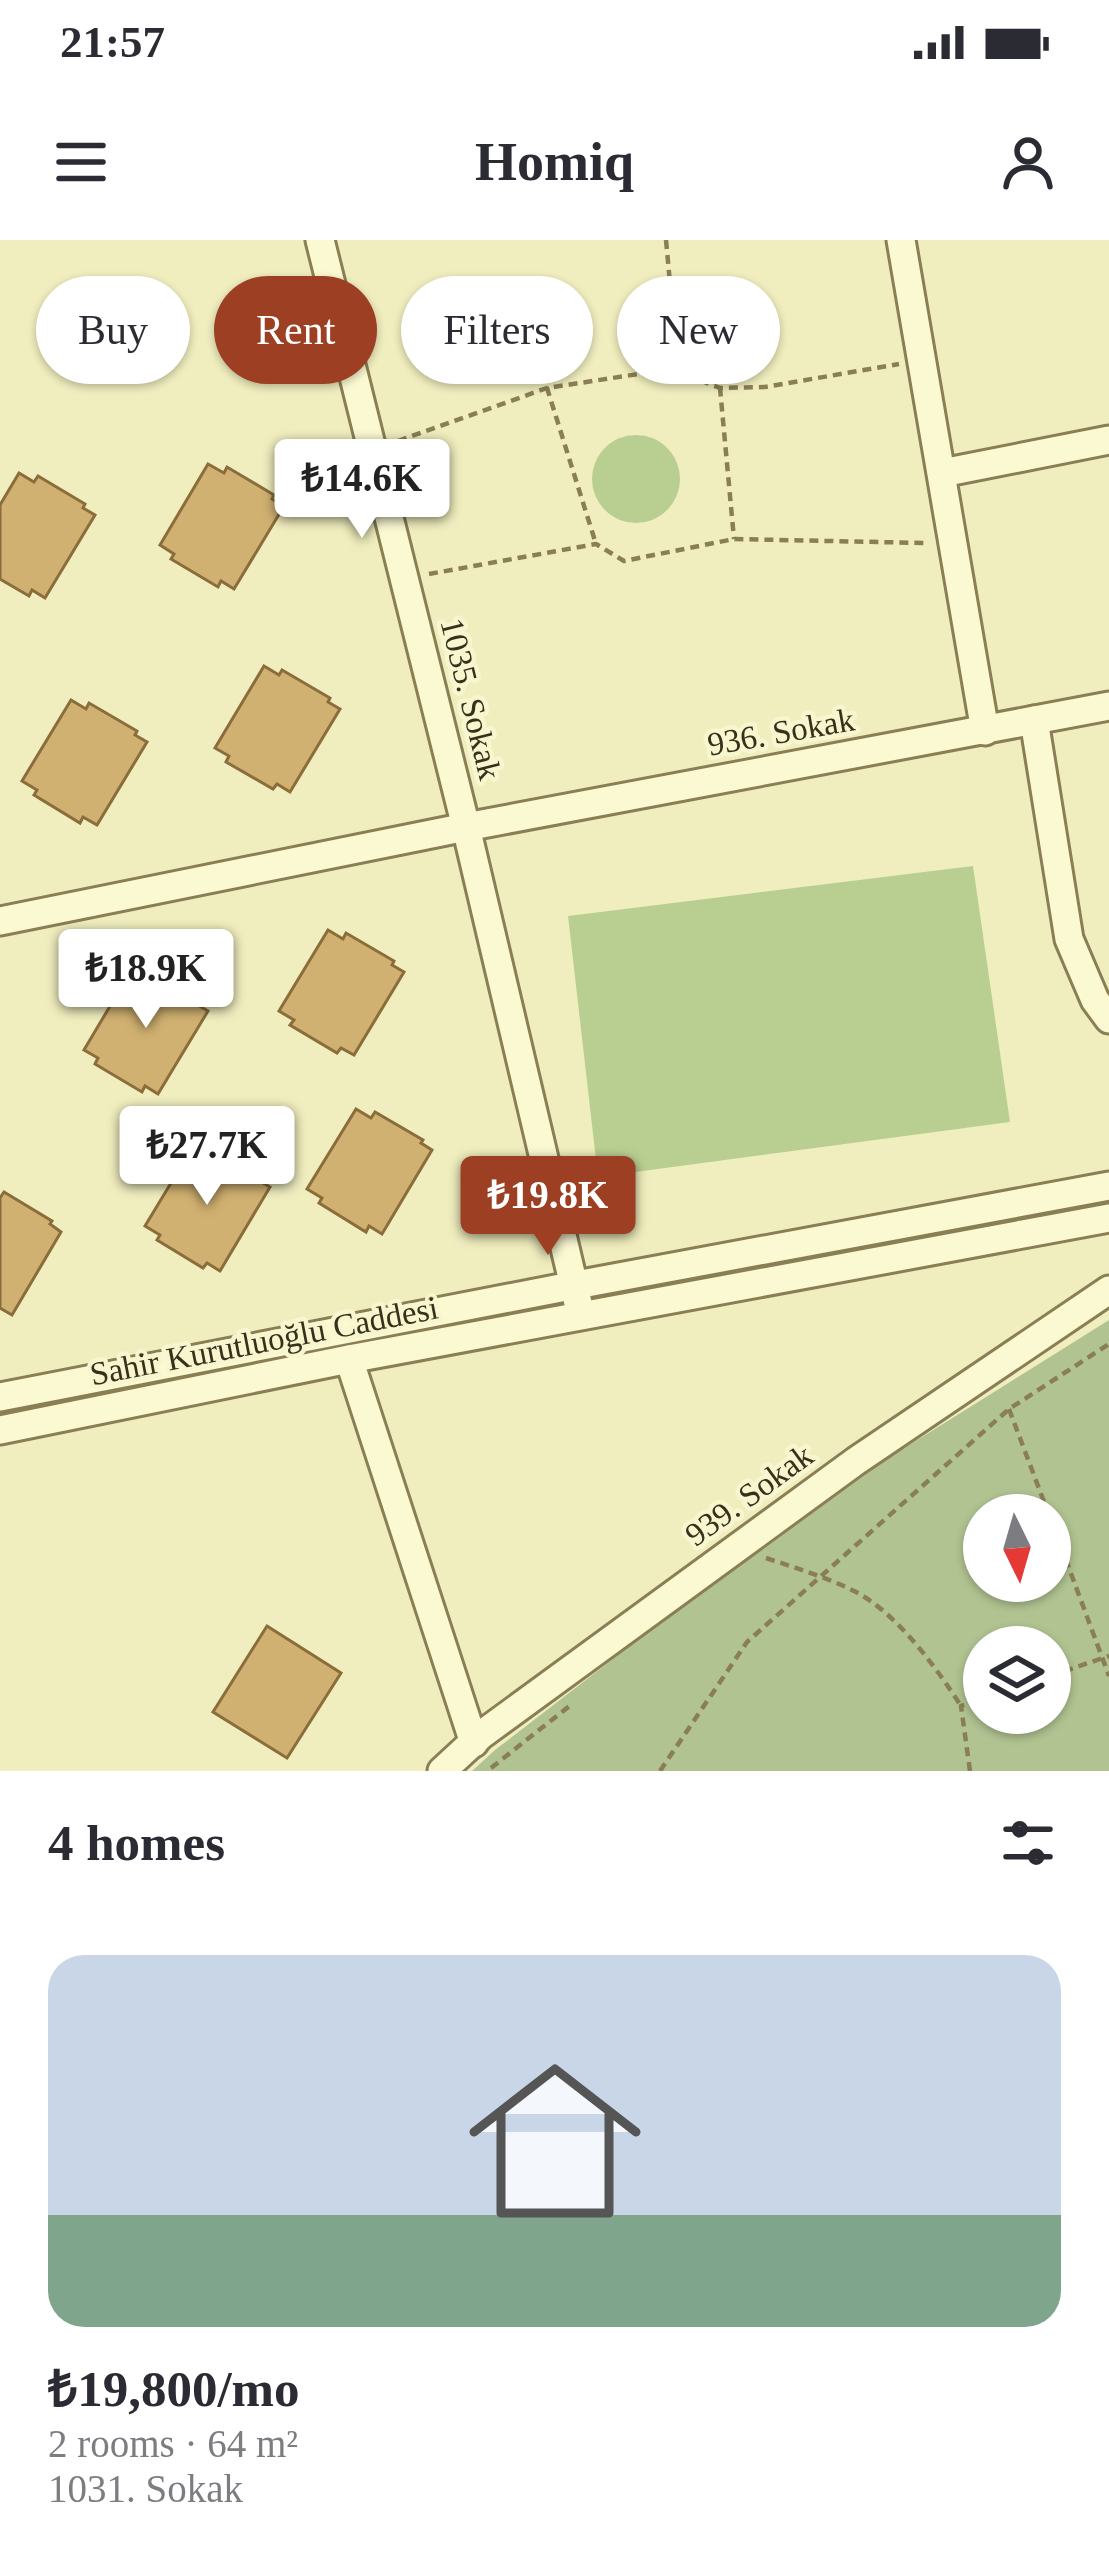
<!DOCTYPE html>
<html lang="en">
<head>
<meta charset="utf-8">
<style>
  :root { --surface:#fff; --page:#f2f2f3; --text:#2b2b33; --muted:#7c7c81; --line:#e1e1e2; --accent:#9c3f22 }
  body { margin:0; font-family:Georgia,serif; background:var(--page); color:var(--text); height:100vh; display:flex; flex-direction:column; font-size:45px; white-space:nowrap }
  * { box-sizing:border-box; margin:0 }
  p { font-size:39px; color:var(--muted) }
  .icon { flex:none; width:66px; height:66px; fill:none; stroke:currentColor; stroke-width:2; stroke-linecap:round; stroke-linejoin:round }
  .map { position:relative; height:1531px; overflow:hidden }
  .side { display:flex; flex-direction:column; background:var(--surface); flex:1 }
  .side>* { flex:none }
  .top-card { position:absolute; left:36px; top:36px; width:1038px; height:108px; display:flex; gap:24px }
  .needle { width:78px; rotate:175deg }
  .fabs { position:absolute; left:963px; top:1254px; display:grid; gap:24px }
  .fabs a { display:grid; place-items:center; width:108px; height:108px; border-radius:50%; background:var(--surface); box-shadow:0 3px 9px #0004; font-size:60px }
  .price { position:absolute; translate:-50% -102px; padding:0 27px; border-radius:12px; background:#fff; color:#222; font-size:39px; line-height:78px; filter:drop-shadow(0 3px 6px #0008) }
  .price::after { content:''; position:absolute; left:50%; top:72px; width:36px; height:27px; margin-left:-18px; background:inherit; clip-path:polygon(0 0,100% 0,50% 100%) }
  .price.current { background:var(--accent); color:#fff }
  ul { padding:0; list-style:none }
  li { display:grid; align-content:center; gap:24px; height:636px; padding:0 48px }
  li+li { border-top:3px solid var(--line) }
  li span { display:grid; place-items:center; height:372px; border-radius:36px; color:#555 }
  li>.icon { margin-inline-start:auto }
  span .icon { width:216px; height:216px; fill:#fffc; stroke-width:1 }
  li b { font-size:51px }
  h2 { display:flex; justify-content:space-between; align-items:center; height:144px; padding:0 48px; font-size:51px }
  .tag { padding:0 42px; border-radius:54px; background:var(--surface); box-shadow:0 3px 9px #0004; font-size:42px; line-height:108px }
  .tag.current { background:var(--accent); color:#fff }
  .status { display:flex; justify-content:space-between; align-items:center; height:84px; padding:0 60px; background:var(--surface); direction:ltr }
  .status svg { height:33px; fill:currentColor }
  header { display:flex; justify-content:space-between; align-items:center; height:156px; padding:0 48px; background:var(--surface); font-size:54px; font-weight:600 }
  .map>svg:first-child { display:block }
</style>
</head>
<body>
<div class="status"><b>21:57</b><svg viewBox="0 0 49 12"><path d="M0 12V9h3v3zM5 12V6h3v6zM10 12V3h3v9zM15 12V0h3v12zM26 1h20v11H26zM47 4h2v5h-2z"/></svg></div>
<header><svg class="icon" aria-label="menu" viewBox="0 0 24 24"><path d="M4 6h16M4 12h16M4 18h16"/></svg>Homiq<svg class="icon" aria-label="person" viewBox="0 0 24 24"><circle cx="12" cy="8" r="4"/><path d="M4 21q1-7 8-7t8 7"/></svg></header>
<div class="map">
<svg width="1109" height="1531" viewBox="0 0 1109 1531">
  <rect width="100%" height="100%" fill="#f0eebe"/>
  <g fill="#b9cf91">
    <circle cx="636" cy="239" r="44"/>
    <polygon points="973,626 1010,882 598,937 568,676"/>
  </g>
  <path fill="#b1c391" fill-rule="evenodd" d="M1109,1080V1531H472L495,1510L810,1267ZM984,1275H1050V1341H984ZM984,1407H1050V1473H984Z"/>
  <g fill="#d1b171" stroke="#8a6d3a" stroke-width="3">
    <polygon points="208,224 224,233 227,227 274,255 272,259 284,266 234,349 221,341 218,347 171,319 174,314 160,305"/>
    <polygon points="19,233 34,242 38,236 85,264 83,268 95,275 45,358 32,350 29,356 0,339 0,265"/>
    <polygon points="264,426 279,435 282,430 330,458 328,462 340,469 290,552 277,544 273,549 226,522 229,516 215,508"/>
    <polygon points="71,460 86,469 89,463 137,491 135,495 147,502 97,585 83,577 80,583 34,555 37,550 22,541"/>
    <polygon points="328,690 343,699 346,693 394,721 392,725 404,732 354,815 341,808 337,813 290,785 294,780 279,771"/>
    <polygon points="132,729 148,738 151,732 199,760 196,764 208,771 158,854 145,846 142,852 95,824 98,818 84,810"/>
    <polygon points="356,869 371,878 375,872 423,900 421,903 432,910 382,994 369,986 366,992 319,963 322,958 307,949"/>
    <polygon points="194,905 209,914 213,908 260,937 258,940 270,947 220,1031 207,1023 203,1028 157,1000 160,995 145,986"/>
    <polygon points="4,952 52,981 50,984 61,992 12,1075 0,1068 0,958"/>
    <polygon points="267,1386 341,1433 287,1518 213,1472"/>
  </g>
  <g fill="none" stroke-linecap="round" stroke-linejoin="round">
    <g stroke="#8a7e55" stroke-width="33">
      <g id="minor">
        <polyline points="320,0 466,587 578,1063"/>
        <polyline points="901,0 985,491"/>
        <polyline points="942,233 1109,200"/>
        <polyline points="1034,480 1069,699 1095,760 1109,779"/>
        <polyline points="0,681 466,587 1109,466"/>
        <polyline points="349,1119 474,1503"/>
        <polyline points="0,1157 576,1045 1109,946"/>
        <polyline points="0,1190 349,1119 1109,978"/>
        <polyline points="442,1531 481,1495 856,1221 1109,1050"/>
      </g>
    </g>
    <g stroke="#8a7e55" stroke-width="4.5" stroke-dasharray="9 6" stroke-linecap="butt">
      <polyline points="666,0 675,97 720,148 734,299"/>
      <polyline points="505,85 547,148 596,304"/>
      <polyline points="398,201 547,148 671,129 720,148 765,147 899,124"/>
      <polyline points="429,334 596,304 624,321 734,299 924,303"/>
      <polyline points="1009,1169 1049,1275"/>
      <polyline points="1050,1277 1109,1436"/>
      <path d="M766,1318C796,1328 826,1337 854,1351C896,1372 936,1427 961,1466"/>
      <polyline points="1050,1436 1109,1416"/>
      <polyline points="491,1528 572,1464"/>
      <polyline points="660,1531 747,1402 1009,1169 1109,1104"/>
      <polyline points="970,1531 961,1466 984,1458"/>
    </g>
    <use href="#minor" stroke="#fbf9d1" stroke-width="27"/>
  </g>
  <g text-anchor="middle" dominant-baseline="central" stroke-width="9" stroke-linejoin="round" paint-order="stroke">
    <g font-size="33" fill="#38301b" stroke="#f7f6ce">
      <text transform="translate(471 459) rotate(76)">1035. Sokak</text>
      <text transform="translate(781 492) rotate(-10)">936. Sokak</text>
      <text transform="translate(264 1101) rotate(-11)">Sahir Kurutluoğlu Caddesi</text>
      <text transform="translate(749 1255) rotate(-36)">939. Sokak</text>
    </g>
  </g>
</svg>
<div class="fabs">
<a><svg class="needle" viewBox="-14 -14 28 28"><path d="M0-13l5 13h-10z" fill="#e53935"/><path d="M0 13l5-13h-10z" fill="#7c7c81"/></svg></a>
<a><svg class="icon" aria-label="layers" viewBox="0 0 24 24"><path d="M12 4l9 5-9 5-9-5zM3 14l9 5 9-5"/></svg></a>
</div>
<b class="price" style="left:362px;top:301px">₺14.6K</b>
<b class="price" style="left:146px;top:791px">₺18.9K</b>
<b class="price" style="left:207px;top:968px">₺27.7K</b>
<b class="price current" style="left:548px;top:1018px">₺19.8K</b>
<div class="top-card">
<a class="tag">Buy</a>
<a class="tag current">Rent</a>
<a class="tag">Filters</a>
<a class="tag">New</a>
</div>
</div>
<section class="side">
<h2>4 homes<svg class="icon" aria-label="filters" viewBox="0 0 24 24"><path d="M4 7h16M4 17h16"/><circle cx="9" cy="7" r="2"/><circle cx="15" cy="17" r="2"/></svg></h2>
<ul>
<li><span style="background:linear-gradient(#c9d6e8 70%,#7fa58c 0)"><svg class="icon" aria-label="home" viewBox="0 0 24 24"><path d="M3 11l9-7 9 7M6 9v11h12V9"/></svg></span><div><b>₺19,800/mo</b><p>2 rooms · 64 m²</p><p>1031. Sokak</p></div></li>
</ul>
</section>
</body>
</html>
